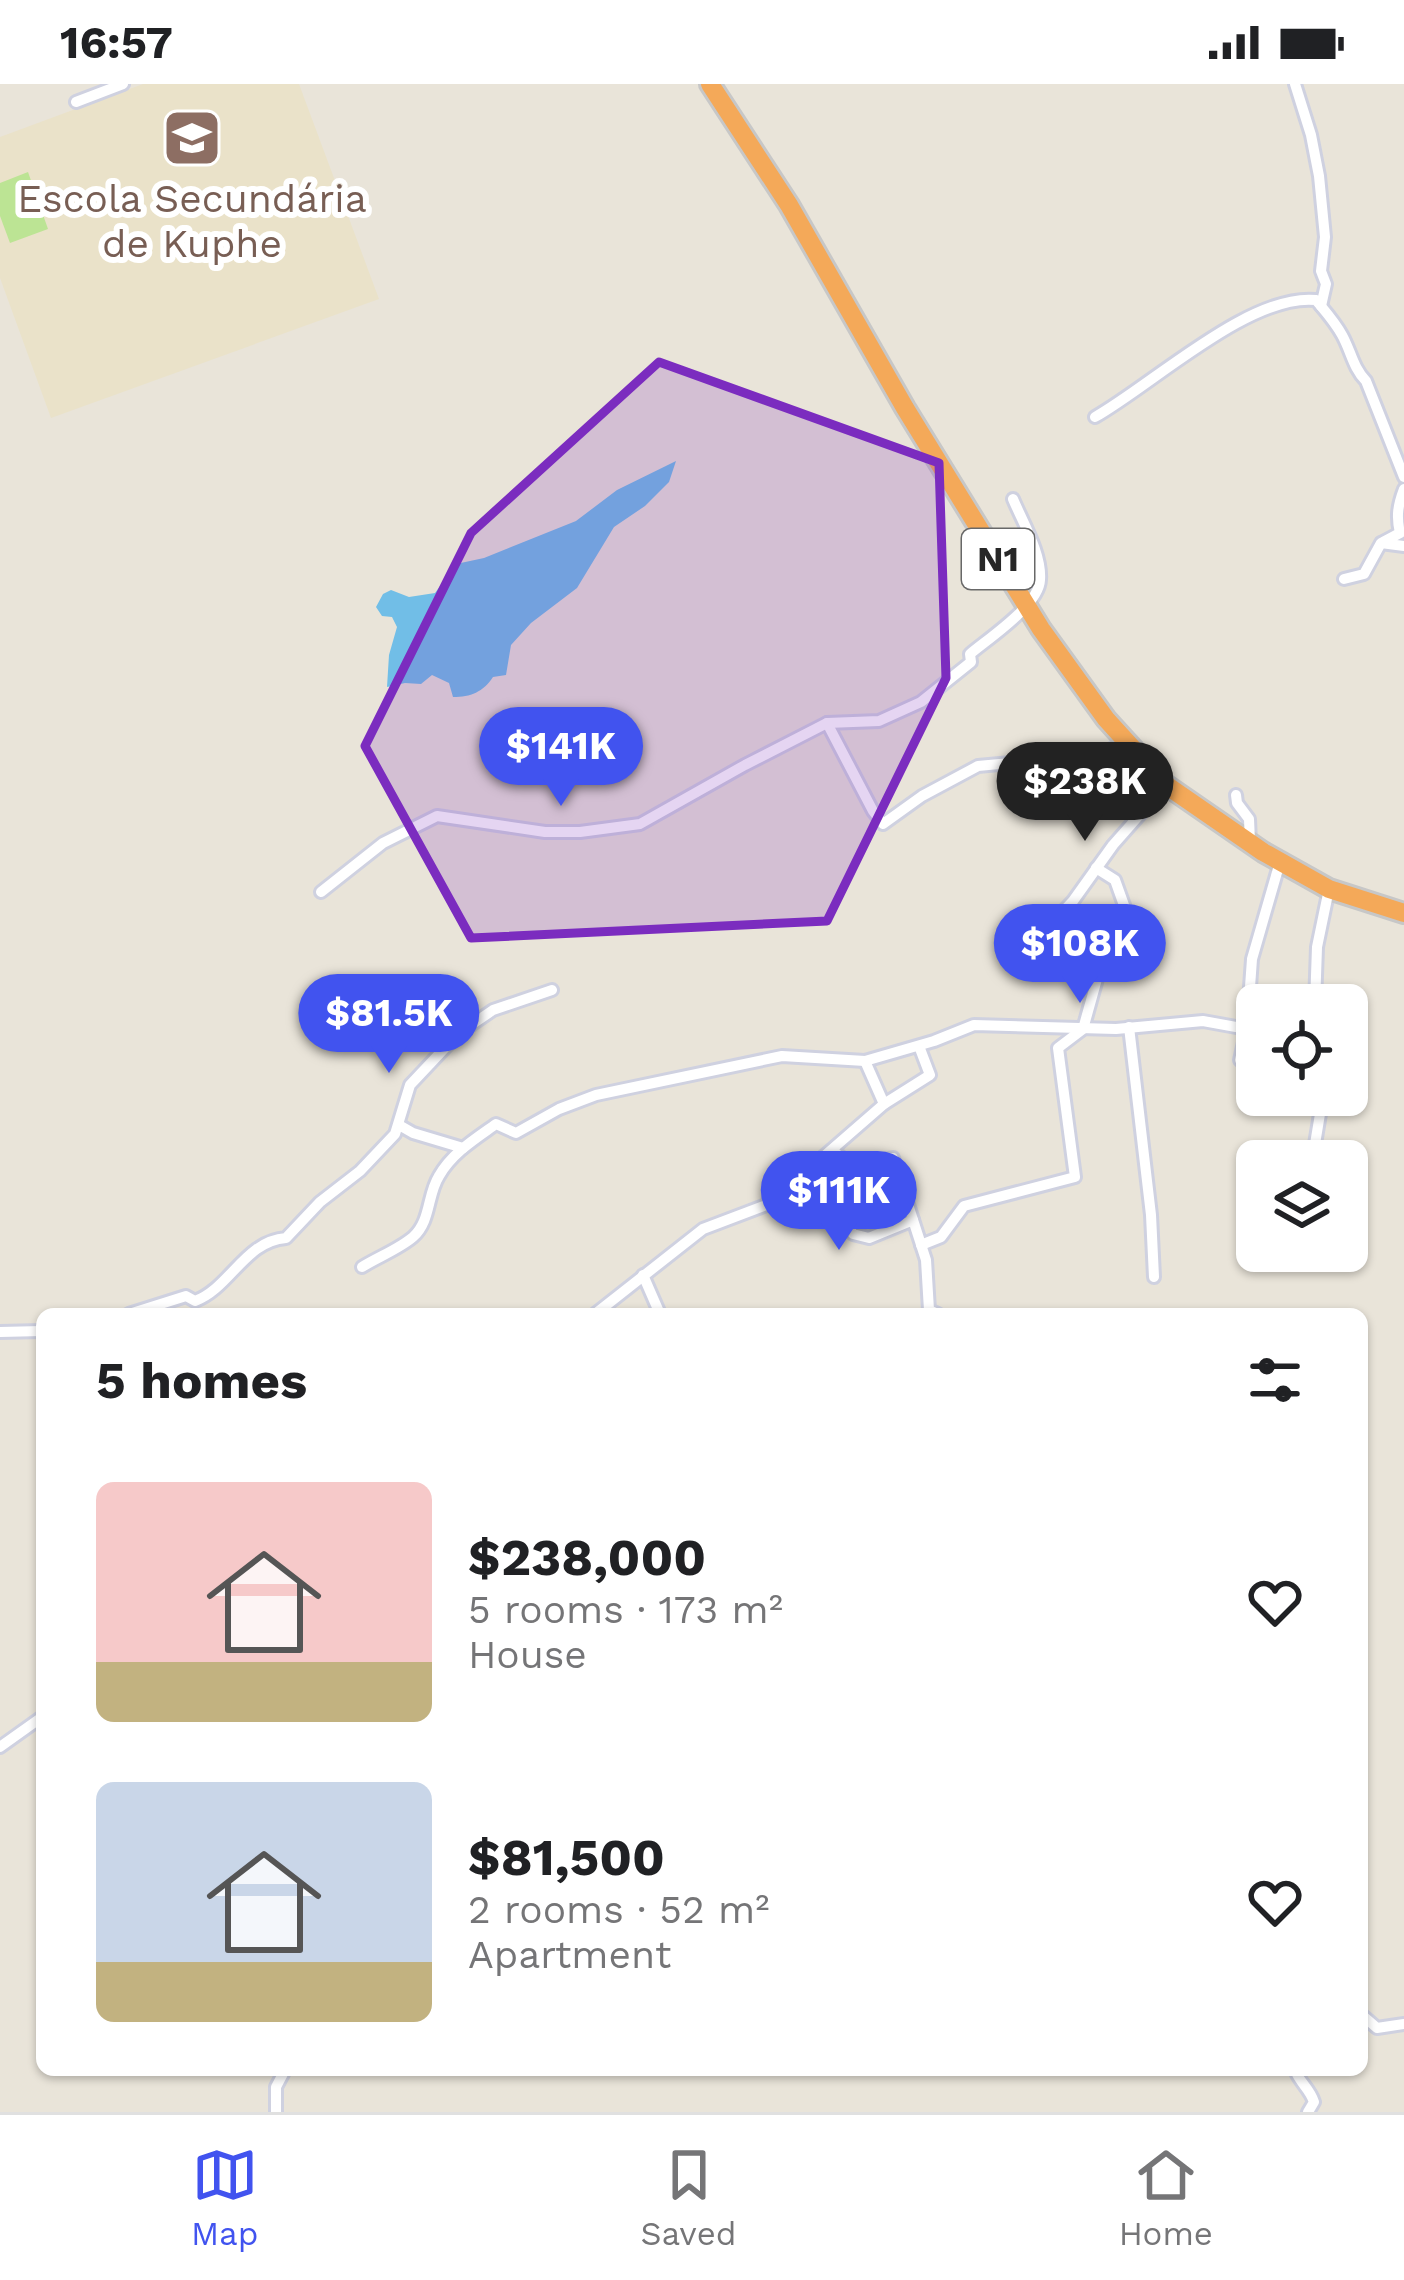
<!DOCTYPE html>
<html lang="en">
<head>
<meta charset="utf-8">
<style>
  :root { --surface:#fff; --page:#f2f2f2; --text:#202124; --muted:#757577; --line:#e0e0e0; --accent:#4153ef }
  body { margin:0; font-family:"Work Sans",sans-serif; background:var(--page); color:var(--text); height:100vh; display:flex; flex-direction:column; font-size:45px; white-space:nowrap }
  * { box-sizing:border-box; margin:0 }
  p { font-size:39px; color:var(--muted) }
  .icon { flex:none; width:66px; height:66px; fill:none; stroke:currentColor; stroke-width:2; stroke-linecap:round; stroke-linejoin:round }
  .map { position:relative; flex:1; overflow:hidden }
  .panel { position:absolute; left:36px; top:1224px; width:1332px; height:768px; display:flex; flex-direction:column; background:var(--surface); border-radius:18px; box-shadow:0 3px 9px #0004 }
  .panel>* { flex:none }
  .tools { position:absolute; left:1236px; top:900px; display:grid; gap:24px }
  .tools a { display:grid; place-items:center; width:132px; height:132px; border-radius:18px; background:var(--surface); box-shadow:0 3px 9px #0004; font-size:60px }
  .price { position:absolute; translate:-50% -102px; padding:0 27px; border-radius:42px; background:var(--accent); color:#fff; font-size:39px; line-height:78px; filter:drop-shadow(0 3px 6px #0008) }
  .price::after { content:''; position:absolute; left:50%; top:72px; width:36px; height:27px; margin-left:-18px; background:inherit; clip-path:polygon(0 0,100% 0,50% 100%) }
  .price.active { background:#222; color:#fff }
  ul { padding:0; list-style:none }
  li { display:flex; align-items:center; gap:36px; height:300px; padding:0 60px }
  li span { display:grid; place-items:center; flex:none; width:336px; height:240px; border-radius:18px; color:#555 }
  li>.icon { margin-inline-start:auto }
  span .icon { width:144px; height:144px; fill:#fffc; stroke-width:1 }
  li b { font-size:51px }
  h2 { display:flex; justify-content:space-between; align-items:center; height:144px; padding:0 60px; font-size:51px }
  .status { display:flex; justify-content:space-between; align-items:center; height:84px; padding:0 60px; background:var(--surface); direction:ltr }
  .status svg { height:33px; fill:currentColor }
  .tab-bar { display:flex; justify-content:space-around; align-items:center; height:168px; border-top:3px solid var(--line); background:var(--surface); font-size:33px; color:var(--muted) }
  .tab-bar a { display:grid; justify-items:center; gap:6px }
  .tab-bar .active { color:var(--accent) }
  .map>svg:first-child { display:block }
</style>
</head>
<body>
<div class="status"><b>16:57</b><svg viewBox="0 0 49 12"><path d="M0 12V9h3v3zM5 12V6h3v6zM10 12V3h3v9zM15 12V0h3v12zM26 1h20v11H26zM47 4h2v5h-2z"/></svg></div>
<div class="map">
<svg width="1404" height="2028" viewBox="0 0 1404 2028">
  <rect width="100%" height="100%" fill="#e9e4d9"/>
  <polygon fill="#eae2c9" points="143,0 299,0 379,215 51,334 0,194 0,53"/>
  <polygon fill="#bce494" points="28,88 48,145 10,159 0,132 0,99"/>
  <path fill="#71bee7" d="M676,377L669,398L645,422L614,443L577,504L531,539L511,561L506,591L493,593C483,608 471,613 453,613L449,599L432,591L421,600L405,599L387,603L389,571L397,543L392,533L382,532L376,523L383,510L391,506L409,513L435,509L456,480L484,474L576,437L617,406Z"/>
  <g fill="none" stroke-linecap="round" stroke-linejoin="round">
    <g stroke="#cfd1e0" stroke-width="16">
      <g id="street">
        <polyline points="1295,0 1311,51 1319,92 1325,153 1321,187 1326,200 1321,222"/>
        <polyline points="76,18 123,0"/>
        <path d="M1095,333C1152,301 1250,209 1316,216C1325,227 1335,238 1342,251C1351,267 1353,284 1366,297L1404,393"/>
        <path d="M1383,458L1400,449C1396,432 1398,421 1404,405"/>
        <polyline points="1344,495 1364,490 1381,459 1404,462"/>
        <polyline points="827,639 873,727 883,740 922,712 978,682 1098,671 1127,658"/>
        <polyline points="1236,711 1237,719 1249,735 1250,758"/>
        <path d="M321,808L383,759L437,732L545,748H580L640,740L745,681L827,639L879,637L921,618L971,578L970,570C989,554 1039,521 1040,496C1042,470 1023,439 1013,415"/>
        <polyline points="1041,851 1073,817 1113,761 1166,701"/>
        <polyline points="1315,921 1317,863 1329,805"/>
        <polyline points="1129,943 1151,1131 1154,1193"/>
        <polyline points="1240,976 1247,945 1252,875 1280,778"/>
        <polyline points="865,977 884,1020"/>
        <polyline points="399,1041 413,1049 463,1064"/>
        <polyline points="1315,1060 1320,1030 1318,1011"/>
        <path d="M833,1066C853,1088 867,1079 893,1074L926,1176L929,1226L938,1230"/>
        <polyline points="813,1082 853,1150 869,1154 913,1136"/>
        <polyline points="921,1161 941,1153 964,1122 1075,1093 1058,964 1083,945 1109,852 1125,824 1115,796 1096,784"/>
        <path d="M362,1183C378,1173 399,1165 413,1153C431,1137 427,1111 439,1092C452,1069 475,1055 496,1040L516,1049L559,1025L596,1011L782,972L865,977L934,957L974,941L1116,945L1203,937L1247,945"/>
        <polyline points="643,1191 660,1230"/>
        <path d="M129,1230L186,1212L195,1217C230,1204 245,1157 286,1154L320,1118L360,1087L395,1050L410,1001L458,950L493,926L552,906"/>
        <polyline points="595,1230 703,1145 769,1120 884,1020 930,991 919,962"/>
        <polyline points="0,1248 42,1247"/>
        <polyline points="0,1663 42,1633"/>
        <polyline points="1362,1931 1377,1944 1404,1940"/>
        <path d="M1295,1986C1300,1999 1310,2005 1314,2018L1308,2028"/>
        <polyline points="276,2028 276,2003 285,1986"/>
      </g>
    </g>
    <g stroke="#c7c7c7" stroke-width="24">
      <polyline id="highway" points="710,0 789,121 905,324 1041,545 1106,635 1166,701 1263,768 1329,805 1404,829"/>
    </g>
    <use href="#street" stroke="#fff" stroke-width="10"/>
    <use href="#highway" stroke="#f4a959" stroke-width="18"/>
  </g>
  <path fill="#7b2cbf" fill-opacity="0.2" stroke="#7b2cbf" stroke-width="9" stroke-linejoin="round" d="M659,278L939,379L946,594L827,837L471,854L365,662L471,449Z"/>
  <defs>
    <g id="school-square" transform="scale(3)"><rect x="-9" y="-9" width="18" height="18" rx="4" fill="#8d6e63" stroke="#fff"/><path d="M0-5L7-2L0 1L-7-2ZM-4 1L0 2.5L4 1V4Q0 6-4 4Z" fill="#fff"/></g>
  </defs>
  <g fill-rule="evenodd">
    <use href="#school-square" x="192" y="54"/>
  </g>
  <g text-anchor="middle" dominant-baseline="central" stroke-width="12" stroke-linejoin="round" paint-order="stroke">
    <rect fill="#fff" stroke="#686868" stroke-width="3" x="962" y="445" width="72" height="60" rx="9"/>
    <g font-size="36" font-weight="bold" fill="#272727">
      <text x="998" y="475">N1</text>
    </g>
    <g font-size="39" fill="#785e54" stroke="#fff">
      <text x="192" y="114">Escola Secundária<tspan x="192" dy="45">de Kuphe</tspan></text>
    </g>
  </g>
</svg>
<div class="tools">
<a><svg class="icon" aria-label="locate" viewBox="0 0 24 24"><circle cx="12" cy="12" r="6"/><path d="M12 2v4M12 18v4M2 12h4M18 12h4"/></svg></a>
<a><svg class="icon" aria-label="layers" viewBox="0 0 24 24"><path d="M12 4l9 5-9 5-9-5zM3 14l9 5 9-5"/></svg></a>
</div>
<b class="price" style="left:561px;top:725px">$141K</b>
<b class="price active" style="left:1085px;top:760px">$238K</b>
<b class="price" style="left:1080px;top:922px">$108K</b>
<b class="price" style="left:389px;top:992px">$81.5K</b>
<b class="price" style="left:839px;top:1169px">$111K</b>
<section class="panel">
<h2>5 homes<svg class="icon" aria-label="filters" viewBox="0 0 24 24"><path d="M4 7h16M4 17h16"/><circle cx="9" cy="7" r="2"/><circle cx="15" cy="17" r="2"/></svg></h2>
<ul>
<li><span style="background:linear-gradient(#f6c9c9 75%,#c2b280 0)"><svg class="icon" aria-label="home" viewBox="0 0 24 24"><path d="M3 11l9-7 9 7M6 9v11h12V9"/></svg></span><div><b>$238,000</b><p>5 rooms · 173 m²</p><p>House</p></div><svg class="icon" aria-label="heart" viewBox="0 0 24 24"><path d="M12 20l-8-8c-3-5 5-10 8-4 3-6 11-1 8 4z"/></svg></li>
<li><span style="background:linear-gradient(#c9d6e8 75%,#c2b280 0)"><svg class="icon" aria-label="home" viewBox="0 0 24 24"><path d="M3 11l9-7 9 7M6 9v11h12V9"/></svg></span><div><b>$81,500</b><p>2 rooms · 52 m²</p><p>Apartment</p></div><svg class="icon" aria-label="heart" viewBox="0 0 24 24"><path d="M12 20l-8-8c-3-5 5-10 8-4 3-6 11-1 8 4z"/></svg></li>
</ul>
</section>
</div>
<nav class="tab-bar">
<a class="active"><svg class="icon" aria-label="map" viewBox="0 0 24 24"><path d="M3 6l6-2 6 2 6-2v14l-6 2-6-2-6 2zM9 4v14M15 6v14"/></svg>Map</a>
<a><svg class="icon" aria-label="saved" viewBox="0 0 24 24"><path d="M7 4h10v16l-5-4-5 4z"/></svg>Saved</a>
<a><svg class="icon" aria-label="home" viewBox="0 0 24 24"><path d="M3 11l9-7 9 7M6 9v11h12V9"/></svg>Home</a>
</nav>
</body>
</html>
